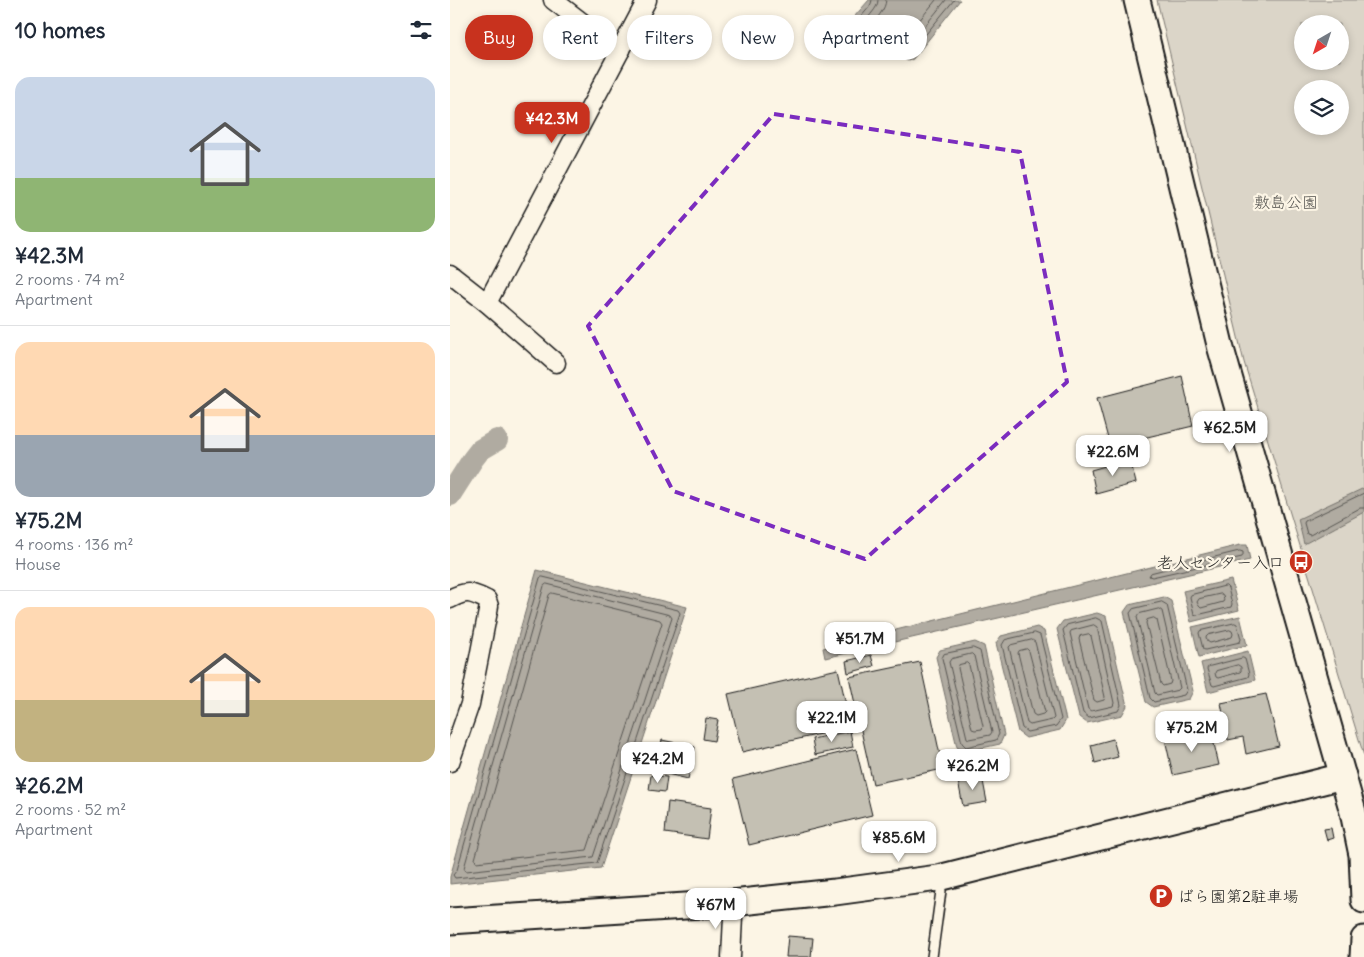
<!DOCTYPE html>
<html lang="en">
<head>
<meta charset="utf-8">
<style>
  :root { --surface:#fff; --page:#f2f2f3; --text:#1f2937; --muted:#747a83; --line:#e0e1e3; --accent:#c8321e }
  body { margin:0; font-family:Delius,"Klee One",sans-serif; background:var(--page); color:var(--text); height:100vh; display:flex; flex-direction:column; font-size:19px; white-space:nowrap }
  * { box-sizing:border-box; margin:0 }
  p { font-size:16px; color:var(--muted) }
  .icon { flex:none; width:28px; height:28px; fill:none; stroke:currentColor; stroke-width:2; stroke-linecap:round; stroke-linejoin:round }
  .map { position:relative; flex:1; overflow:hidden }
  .side { display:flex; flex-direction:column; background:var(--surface); width:450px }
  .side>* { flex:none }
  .hud { position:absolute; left:15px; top:15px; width:475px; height:45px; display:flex; gap:10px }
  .needle { width:32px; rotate:219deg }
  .tools { position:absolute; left:844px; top:15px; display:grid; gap:10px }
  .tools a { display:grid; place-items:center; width:55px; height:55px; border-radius:50%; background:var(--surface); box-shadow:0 2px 8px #0003; font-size:25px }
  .price { position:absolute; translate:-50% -42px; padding:0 11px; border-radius:10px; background:#fff; color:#222; font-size:16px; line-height:32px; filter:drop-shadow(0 1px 2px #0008) }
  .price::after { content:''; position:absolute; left:50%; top:30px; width:15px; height:11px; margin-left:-8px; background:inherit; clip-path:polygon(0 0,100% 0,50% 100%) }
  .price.selected { background:var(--accent); color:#fff }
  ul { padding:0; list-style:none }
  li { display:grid; align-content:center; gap:10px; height:265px; padding:0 15px }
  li+li { border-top:1px solid var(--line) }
  li span { display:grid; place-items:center; height:155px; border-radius:15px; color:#555 }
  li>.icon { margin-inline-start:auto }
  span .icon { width:90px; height:90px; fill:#fffc; stroke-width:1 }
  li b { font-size:21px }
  h2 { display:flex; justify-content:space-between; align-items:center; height:60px; padding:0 15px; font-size:21px }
  .chip { padding:0 18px; border-radius:22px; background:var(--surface); box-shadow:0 2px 8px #0003; font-size:18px; line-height:45px }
  .chip.selected { background:var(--accent); color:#fff }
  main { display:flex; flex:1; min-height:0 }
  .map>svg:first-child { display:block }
</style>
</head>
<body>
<main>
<section class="side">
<h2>10 homes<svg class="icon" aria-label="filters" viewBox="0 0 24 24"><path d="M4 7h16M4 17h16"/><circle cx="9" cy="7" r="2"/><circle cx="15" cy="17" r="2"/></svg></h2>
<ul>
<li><span style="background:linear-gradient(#c9d6e8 65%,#8fb573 0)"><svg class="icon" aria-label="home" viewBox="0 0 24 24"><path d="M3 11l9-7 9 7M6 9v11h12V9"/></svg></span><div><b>¥42.3M</b><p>2 rooms · 74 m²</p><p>Apartment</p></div></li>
<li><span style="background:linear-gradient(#ffd9b3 60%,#9aa5b1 0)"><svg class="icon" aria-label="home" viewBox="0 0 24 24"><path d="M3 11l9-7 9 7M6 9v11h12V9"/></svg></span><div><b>¥75.2M</b><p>4 rooms · 136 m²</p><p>House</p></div></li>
<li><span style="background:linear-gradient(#ffd9b3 60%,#c2b280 0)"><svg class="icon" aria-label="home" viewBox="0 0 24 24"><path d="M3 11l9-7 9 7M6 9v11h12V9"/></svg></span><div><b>¥26.2M</b><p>2 rooms · 52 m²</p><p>Apartment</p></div></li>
</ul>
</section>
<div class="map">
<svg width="914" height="957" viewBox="0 0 914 957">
  <rect width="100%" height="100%" fill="#fcf5e5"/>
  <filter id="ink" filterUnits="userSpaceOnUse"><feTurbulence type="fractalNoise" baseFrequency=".02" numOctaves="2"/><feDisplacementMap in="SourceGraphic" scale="10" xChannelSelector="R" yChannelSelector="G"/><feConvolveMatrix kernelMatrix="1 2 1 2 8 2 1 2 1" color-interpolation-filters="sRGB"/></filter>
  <g filter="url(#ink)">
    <path fill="#dbd5c8" stroke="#7c7872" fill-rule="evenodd" d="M707,0H914V756L794,362ZM852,24H890V61H852ZM852,89H890V126H852Z"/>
    <g fill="#b0aba1" stroke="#75726c">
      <path d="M419,0H510L463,59L458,61C439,51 417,43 404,25V17Z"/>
      <polygon points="914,488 914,512 854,544 848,519"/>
      <polygon points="790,545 797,545 800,560 375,658 373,648"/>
      <polygon points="87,570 237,607 151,868 0,884 0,877"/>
      <polygon points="781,580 789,610 741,622 733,591"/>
      <polygon points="714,597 721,601 743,691 739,699 703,707 696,702 674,612 679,605"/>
      <polygon points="647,613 656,616 677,706 672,715 637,723 629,717 607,629 613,621"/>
      <polygon points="790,616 797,645 749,657 742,627"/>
      <polygon points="587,627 594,631 616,720 610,730 576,738 568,732 546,643 551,636"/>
      <polygon points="525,642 534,646 554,735 550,744 514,752 507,747 486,657 490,650"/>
      <polygon points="798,651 805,680 758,692 751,663"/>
    </g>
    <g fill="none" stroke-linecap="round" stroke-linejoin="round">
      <g stroke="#575551" stroke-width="1">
        <path d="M422,0C421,10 409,14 409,24L420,35L458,56L504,0"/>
        <path d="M428,0C428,10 418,14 416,23L424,30L457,48L496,0"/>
        <path d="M436,0C435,11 428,14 426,22L455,38L486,0"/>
        <polyline points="914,493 855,521 854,523 857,534 860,535 910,508 914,508"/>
        <polygon points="790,551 793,552 793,555 792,557 702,577 699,576 701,573"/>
        <polygon points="93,577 228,610 230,613 147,863 5,878 3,875 7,870 90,578"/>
        <polygon points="97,584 220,615 222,618 143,857 16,871 14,868 94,586"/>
        <polygon points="776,586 778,588 782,604 781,607 747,615 744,614 740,597 741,595"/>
        <polygon points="102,593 210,620 212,623 137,850 26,862 25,859 99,595"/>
        <polygon points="771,594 773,595 774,600 773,602 751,608 749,606 747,602 749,599"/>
        <polygon points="712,602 717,605 737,690 734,695 704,702 700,698 680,613 683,609"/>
        <polygon points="709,609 712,611 730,688 728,690 707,695 705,693 687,617 689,614"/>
        <polygon points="646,618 652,621 671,705 668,711 639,718 633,713 613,630 617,625"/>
        <polygon points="704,618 707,620 721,681 720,684 713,686 711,684 696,623 697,620"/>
        <polygon points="785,623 787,624 791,639 790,642 755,650 753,649 749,633 750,631"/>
        <polygon points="644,625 647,627 664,703 663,706 641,711 638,709 620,633 621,631"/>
        <polygon points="780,630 782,631 783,634 782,637 760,643 757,641 756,637 758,635"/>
        <polygon points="585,633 590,635 611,719 606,726 577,732 572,728 552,645 555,640"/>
        <polygon points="639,634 641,636 655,697 654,700 647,702 644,700 629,639 630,636"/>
        <polygon points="582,640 585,642 604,718 602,720 580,725 577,723 559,647 561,645"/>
        <polygon points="523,648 530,651 549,734 546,740 516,747 512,743 492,658 494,654"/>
        <polygon points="577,649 579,651 595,712 593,714 586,716 583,714 568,653 569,651"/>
        <polygon points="522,654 524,656 542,732 540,735 519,739 517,738 499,662 501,659"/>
        <polygon points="793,658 795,659 799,674 798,677 764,686 762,685 757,669 758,667"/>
        <polygon points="517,663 519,665 533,726 532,729 525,730 522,729 508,668 509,665"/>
        <polygon points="788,665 791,667 791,671 790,672 768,678 766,677 765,673 766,671"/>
      </g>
      <polyline stroke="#b0aba1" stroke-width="22" points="0,495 23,459 30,450 47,440"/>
    </g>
    <g fill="#c4c0b3" stroke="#1c1c1c">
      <polygon points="732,376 743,426 660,446 647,398"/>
      <polygon points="680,459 686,483 646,494 641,470"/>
      <polygon points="421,655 424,666 398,673 396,661"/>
      <polygon points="470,662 493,769 423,784 399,677"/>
      <polygon points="388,669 401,727 292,752 278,694"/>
      <polygon points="816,694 829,746 796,754 793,737 778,740 771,703"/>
      <polygon points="256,718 268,720 264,741 253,739"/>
      <polygon points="400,731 403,747 365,755 362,739"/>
      <polygon points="761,731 769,765 723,775 715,739"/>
      <polygon points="663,739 668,757 645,763 641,745"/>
      <polygon points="212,740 245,747 238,779 205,771"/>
      <polygon points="406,749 422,815 299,845 283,779"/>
      <polygon points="201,775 217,777 215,792 199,790"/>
      <polygon points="532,776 537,802 513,806 508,781"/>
      <polygon points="218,802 261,808 257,839 215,833"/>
      <polygon points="881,828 883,838 877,840 874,829"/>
      <polygon points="338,936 363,938 361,957 336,957"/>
    </g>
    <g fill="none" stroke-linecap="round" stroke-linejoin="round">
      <g stroke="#1c1c1c" stroke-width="12">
        <polyline id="lane" points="482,957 491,891 489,881"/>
      </g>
      <g stroke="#1c1c1c" stroke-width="21">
        <g id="street">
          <polyline points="103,0 159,43 171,50"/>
          <polyline points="0,274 37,303 106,363"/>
          <polyline points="37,303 197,0"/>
          <path d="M0,599C17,590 20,592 37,600L39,606L20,704L0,762"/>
          <polyline points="281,957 283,917 282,903"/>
        </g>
      </g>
      <g stroke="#1c1c1c" stroke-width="29">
        <g id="secondary">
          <polyline points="687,0 771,349 903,812 912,855 914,900"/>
          <polyline points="0,921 282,903 385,892 488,878 893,776"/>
          <polyline points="913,957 914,939"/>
        </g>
      </g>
      <use href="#lane" stroke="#fcf5e5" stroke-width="9"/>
      <use href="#street" stroke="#fcf5e5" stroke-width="18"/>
      <use href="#secondary" stroke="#fcf5e5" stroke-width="25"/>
    </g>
  </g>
  <path fill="none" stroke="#7b2cbf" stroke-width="4" stroke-dasharray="10 6" stroke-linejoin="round" d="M324,114L570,152L617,382L415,559L223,491L138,326Z"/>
  <defs>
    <g id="bus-disc" transform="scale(1.25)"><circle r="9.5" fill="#c8321e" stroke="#fcf5e5"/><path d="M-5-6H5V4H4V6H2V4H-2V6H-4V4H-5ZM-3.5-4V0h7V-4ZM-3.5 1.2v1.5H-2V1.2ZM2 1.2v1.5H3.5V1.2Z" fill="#fff"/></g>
    <g id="parking-disc" transform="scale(1.25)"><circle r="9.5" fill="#c8321e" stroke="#fcf5e5"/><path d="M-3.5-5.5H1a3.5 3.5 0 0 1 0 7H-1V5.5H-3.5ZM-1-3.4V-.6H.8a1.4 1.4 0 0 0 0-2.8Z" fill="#fff"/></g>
  </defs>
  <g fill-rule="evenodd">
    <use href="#bus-disc" x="851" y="562"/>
    <use href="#parking-disc" x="711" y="896"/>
  </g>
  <g text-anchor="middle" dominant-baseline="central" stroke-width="4.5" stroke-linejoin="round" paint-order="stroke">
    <g font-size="16" fill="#555450" stroke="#fcf5e5">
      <text x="836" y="202">敷島公園</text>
    </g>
    <g font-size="16" fill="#1c1c1c" stroke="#fcf5e5" text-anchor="end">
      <text x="834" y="562">老人センター入口</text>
      <text x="728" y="896" text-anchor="start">ばら園第2駐車場</text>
    </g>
  </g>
</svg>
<div class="tools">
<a><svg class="needle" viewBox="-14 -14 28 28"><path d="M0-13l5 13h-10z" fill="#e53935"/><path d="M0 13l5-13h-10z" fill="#747a83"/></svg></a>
<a><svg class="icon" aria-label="layers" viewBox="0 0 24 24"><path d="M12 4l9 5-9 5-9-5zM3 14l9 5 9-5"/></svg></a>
</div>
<b class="price selected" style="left:102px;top:144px">¥42.3M</b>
<b class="price" style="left:780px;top:453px">¥62.5M</b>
<b class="price" style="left:663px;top:477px">¥22.6M</b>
<b class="price" style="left:410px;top:664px">¥51.7M</b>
<b class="price" style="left:382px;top:743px">¥22.1M</b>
<b class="price" style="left:742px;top:753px">¥75.2M</b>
<b class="price" style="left:208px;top:784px">¥24.2M</b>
<b class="price" style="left:523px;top:791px">¥26.2M</b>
<b class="price" style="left:449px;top:863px">¥85.6M</b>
<b class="price" style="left:266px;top:930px">¥67M</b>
<div class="hud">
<a class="chip selected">Buy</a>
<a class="chip">Rent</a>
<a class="chip">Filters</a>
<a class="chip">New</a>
<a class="chip">Apartment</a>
</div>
</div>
</main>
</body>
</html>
